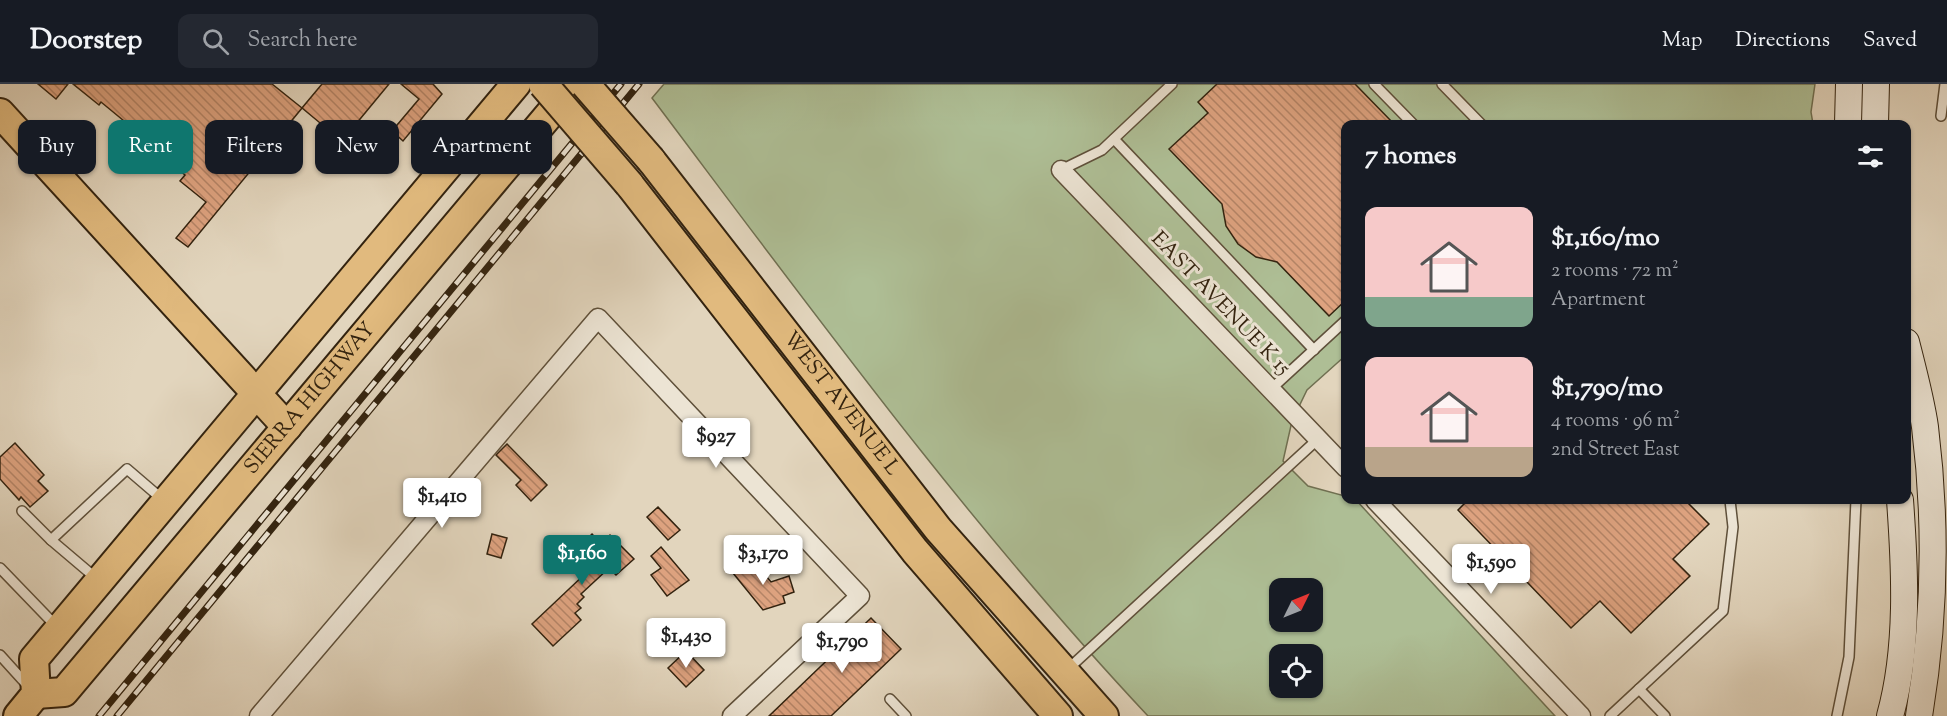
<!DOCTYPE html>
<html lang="en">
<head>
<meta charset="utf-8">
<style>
  :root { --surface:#171b24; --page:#242831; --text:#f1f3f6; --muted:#9ea1a6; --line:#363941; --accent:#0f766e }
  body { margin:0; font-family:"Sorts Mill Goudy",serif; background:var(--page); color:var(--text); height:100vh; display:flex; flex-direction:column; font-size:22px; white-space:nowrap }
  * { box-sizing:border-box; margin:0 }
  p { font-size:20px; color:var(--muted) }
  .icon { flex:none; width:33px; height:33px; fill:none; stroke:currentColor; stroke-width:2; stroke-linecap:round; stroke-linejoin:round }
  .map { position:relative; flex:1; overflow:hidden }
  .panel { position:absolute; left:1341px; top:36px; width:570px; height:384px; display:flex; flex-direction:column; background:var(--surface); border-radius:12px; box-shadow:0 2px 4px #0004 }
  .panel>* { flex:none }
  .hud { position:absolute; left:18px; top:36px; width:570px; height:54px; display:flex; gap:12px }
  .needle { width:39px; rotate:47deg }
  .buttons { position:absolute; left:1269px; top:494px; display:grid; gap:12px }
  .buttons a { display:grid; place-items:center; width:54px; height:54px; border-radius:12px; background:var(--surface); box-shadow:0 2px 4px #0004; font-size:30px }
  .price { position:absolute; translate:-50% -51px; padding:0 14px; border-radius:6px; background:#fff; color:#222; font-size:20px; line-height:39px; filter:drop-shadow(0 2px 3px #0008) }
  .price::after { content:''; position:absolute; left:50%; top:36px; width:18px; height:14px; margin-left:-9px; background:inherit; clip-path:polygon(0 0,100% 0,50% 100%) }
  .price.selected { background:var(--accent); color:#fff }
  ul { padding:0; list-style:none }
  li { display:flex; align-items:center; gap:18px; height:150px; padding:0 24px }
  li span { display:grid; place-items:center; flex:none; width:168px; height:120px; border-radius:12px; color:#555 }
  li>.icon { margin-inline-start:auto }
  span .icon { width:72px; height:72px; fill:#fffc; stroke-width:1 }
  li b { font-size:26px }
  h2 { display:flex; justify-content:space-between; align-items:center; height:72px; padding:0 24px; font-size:26px }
  .pill { padding:0 21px; border-radius:12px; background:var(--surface); box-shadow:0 2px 4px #0004; font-size:21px; line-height:54px }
  .pill.selected { background:var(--accent); color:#fff }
  header { display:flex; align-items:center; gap:36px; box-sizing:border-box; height:84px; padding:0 30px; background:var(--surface); border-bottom:2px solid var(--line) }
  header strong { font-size:28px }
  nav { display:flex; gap:33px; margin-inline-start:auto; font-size:21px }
  .search { width:420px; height:54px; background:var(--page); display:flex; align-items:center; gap:15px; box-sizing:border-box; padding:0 21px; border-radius:12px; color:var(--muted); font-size:22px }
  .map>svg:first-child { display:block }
</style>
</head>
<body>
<header>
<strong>Doorstep</strong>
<div class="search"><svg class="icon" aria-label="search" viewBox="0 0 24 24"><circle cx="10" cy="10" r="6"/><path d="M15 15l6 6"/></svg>Search here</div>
<nav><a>Map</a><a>Directions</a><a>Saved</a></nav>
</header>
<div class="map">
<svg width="1947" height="632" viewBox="0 0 1947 632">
  <defs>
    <pattern id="building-back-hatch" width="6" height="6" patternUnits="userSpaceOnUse" patternTransform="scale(1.5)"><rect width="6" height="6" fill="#dda27f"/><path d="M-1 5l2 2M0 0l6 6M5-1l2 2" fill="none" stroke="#b48466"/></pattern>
  </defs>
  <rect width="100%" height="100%" fill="#e2d5bd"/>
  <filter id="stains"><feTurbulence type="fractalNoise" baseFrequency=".00333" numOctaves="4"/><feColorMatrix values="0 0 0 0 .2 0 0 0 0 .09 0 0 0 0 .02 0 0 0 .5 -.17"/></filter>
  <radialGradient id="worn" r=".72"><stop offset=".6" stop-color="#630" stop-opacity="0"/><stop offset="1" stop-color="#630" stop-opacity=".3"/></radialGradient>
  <path fill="#aebe95" stroke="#707052" stroke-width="1.5" fill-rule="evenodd" d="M664,0H1815L1811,28L1813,40H1346L1345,272L1307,306L1292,337L1283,377L1308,402L1345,412L1346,416H1356L1555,632H1148C967,439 811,225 652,14ZM1280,504H1312V537H1280ZM1280,570H1312V603H1280Z"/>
  <g fill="url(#building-back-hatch)" stroke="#33230f" stroke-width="1.5">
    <polygon points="38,0 68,0 56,15"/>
    <polygon points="73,0 272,0 302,24 188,163 176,154 206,118 180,97 185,91 156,67 158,65 101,18 99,21"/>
    <polygon points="322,0 389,0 351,46 387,76 378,87 302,24"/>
    <polygon points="401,0 433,0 442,10 403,57 392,47 419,15"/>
    <polygon points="1217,0 1355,0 1394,40 1346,40 1346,216 1329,232 1277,178 1256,173 1238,160 1226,142 1222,120 1169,65 1208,29 1198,18"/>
    <polygon points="15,359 44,391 38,397 48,407 30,423 21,413 19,416 0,395 0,373"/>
    <polygon points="507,360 547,401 531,417 516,401 521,396 496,371"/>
    <polygon points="1468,416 1685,416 1709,440 1673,475 1690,492 1631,549 1600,517 1571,544 1458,426"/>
    <polygon points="658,423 680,446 668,456 647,433"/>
    <polygon points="492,450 507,454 501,474 487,470"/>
    <polygon points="592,450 601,460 610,451 634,475 616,491 609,484 581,510 584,513 577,520 581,524 575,529 581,536 553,562 532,540 587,488 572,470"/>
    <polygon points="661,463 689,496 667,512 651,491 661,484 651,472"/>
    <polygon points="751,474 771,498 789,492 794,508 783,512 785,519 763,526 733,489"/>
    <polygon points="871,534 901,565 831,632 769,632"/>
    <polygon points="686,567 704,586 686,603 668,584"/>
  </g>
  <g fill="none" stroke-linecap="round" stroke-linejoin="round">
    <g stroke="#5f503a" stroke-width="12">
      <g id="lane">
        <polyline points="1374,0 1413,40"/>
        <polyline points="1442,0 1481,40"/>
        <polyline points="1941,32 1945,0"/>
        <polyline points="1114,55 1314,266"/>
        <polyline points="1061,86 1102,66 1172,0"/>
        <polyline points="1270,306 1346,236"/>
        <polyline points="22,427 51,456 127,385 162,415"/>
        <polyline points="51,456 97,495"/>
        <polyline points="0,484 56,542"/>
        <polyline points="0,571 28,602"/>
        <polyline points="1068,585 1318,355"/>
        <polyline points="1639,605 1665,632"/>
        <polyline points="890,615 906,632"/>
        <polyline points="1610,632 1723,527 1733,443 1730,416"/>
        <polyline points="1837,632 1849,573 1856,416"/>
      </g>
    </g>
    <g stroke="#5f503a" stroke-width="21">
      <g id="street">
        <polyline points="1061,86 1346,384"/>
        <polyline points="1375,416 1581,632"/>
        <polyline points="259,632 598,234 860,512 732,632"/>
      </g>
    </g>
    <g stroke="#33230f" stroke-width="28">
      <g id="secondary">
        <polyline points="1848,40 1849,0"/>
        <polyline points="1875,40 1876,0"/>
        <path d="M1906,258C1913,286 1921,315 1925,343C1937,440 1935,536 1919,632"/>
        <path d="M1890,632C1909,564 1905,485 1900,416"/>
      </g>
    </g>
    <g stroke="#33230f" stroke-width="32">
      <g id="primary">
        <polyline points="0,29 287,343"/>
        <path id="s1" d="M651,76L938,445L1104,632"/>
        <polyline points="629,100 915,467 1058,632"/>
        <path id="s2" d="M36,610L64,608L575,0"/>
        <polyline points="18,632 36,610 34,575 516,0"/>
      </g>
    </g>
    <use href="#lane" stroke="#ece4d4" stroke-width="9"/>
    <use href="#street" stroke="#ece4d4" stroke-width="18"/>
    <use href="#secondary" stroke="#ece4d4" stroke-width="26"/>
    <use href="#primary" stroke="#e1ba7e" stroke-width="28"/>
    <g stroke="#33230f" stroke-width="7">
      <g id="rail">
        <polyline points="99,632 621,0"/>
        <polyline points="117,632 639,0"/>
      </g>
    </g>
    <use href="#rail" stroke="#ece4d4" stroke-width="4.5" stroke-dasharray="14" stroke-linecap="butt"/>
    <g stroke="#33230f" stroke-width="32" stroke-linecap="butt">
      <g id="primary-bridge">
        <polyline points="543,0 629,100"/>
        <polyline points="585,0 651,76"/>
      </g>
    </g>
    <use href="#primary-bridge" stroke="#e1ba7e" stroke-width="28"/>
  </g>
  <g text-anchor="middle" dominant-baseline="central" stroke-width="6" stroke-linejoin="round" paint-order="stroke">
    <g font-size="21" fill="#33230f" stroke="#ece4d4">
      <text transform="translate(1220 220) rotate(46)">EAST AVENUE K 15</text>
      <text stroke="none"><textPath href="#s2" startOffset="411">SIERRA HIGHWAY</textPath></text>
      <text stroke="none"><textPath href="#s1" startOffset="309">WEST AVENUE L</textPath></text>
    </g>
  </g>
  <rect width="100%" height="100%" filter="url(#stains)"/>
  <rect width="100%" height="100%" fill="url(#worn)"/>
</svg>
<div class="buttons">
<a><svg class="needle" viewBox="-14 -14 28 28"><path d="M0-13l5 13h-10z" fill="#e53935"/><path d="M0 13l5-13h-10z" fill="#9ea1a6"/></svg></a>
<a><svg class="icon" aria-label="locate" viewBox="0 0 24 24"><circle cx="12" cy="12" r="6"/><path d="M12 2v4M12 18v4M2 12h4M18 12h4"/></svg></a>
</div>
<b class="price" style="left:716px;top:385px">$927</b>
<b class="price" style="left:442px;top:445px">$1,410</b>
<b class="price selected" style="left:582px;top:502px">$1,160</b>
<b class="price" style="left:763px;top:502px">$3,170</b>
<b class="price" style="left:1491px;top:511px">$1,590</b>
<b class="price" style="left:686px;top:585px">$1,430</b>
<b class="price" style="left:842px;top:590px">$1,790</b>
<div class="hud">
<a class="pill">Buy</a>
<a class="pill selected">Rent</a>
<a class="pill">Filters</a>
<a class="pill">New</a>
<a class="pill">Apartment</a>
</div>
<section class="panel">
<h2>7 homes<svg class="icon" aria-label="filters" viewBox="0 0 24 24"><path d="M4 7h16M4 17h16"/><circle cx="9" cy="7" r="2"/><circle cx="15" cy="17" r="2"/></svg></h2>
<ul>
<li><span style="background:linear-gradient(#f6c9c9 75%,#7fa58c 0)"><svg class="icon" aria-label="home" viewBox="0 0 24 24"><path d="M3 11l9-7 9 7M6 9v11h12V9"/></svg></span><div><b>$1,160/mo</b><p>2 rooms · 72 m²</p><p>Apartment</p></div></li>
<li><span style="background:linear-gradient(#f6c9c9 75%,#b9a48a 0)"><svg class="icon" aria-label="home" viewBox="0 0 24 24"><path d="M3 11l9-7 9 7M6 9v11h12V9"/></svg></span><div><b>$1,790/mo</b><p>4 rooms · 96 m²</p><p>2nd Street East</p></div></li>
</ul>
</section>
</div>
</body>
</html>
